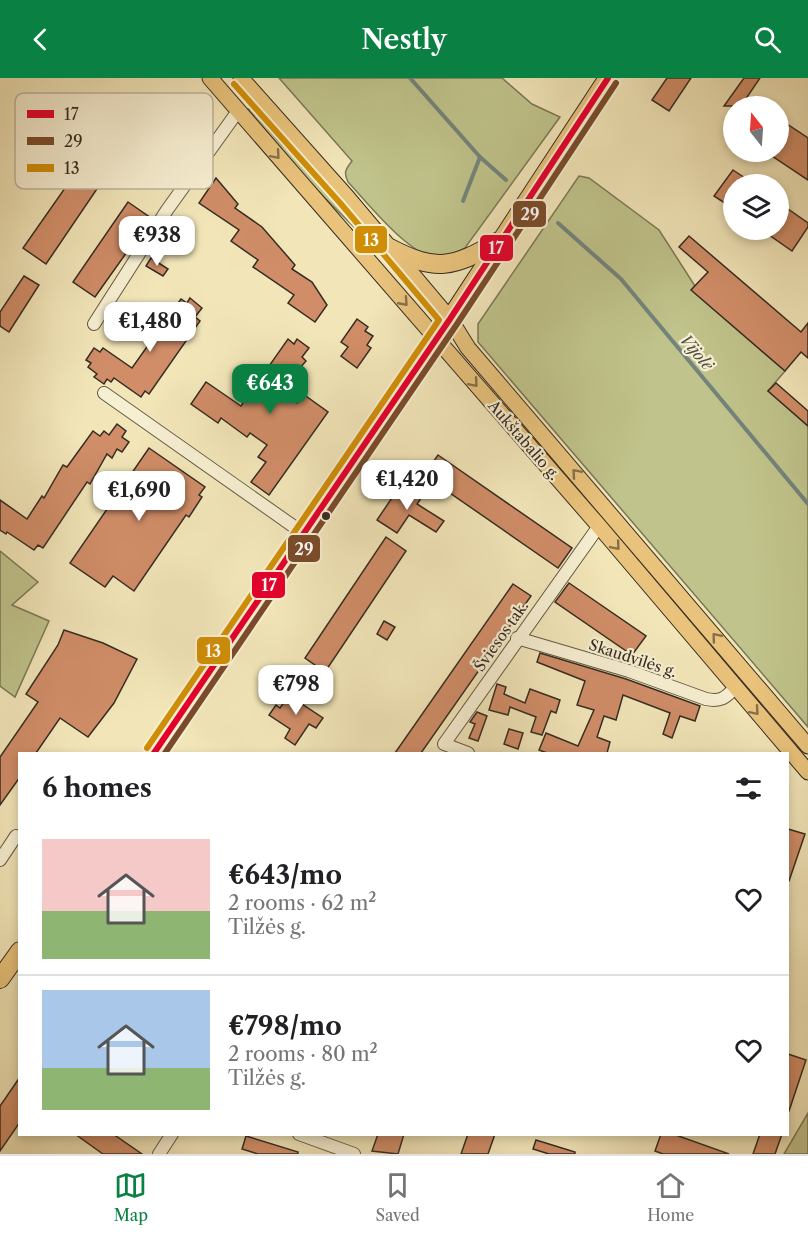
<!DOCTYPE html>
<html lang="en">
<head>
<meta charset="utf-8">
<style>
  :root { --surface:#fff; --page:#f6f6f6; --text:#202124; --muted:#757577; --line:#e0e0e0; --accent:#0b8043 }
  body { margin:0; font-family:"Libre Caslon Text",serif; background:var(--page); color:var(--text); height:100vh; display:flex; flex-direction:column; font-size:22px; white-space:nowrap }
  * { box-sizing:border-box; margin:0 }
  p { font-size:20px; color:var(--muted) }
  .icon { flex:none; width:33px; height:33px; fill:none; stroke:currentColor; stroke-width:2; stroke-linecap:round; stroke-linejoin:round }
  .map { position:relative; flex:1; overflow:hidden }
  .panel { position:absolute; left:18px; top:674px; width:771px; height:384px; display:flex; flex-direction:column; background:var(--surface); border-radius:0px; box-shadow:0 3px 9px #0003 }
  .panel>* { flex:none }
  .needle { width:39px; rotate:343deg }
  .tools { position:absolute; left:723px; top:18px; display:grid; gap:12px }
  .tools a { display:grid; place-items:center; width:66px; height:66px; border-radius:50%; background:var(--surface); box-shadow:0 3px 9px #0003; font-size:30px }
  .price { position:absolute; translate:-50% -51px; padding:0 14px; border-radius:12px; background:#fff; color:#222; font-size:20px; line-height:39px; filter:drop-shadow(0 2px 3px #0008) }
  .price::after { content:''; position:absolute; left:50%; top:36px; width:18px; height:14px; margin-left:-9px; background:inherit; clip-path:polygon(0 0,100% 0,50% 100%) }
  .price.selected { background:var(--accent); color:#fff }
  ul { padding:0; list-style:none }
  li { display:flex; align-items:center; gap:18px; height:150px; padding:0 24px }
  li+li { border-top:2px solid var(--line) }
  li span { display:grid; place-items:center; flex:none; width:168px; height:120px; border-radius:0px; color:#555 }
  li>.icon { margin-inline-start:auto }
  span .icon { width:72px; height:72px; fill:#fffc; stroke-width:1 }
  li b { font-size:26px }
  h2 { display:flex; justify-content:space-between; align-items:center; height:72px; padding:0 24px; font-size:26px }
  header { display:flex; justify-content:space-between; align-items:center; height:78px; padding:0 24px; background:var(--accent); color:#fff; font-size:27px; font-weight:600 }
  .tabs { display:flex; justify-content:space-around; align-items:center; height:84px; border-top:2px solid var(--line); background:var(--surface); font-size:16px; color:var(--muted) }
  .tabs a { display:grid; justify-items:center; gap:3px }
  .tabs .selected { color:var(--accent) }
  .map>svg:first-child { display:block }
</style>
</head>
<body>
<header><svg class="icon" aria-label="back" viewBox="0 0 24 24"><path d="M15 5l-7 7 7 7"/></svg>Nestly<svg class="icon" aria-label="search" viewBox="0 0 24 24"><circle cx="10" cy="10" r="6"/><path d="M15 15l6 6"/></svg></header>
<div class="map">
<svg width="808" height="1076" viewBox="0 0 808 1076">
  <rect width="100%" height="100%" fill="#f2e6b9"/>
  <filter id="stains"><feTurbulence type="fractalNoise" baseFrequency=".00333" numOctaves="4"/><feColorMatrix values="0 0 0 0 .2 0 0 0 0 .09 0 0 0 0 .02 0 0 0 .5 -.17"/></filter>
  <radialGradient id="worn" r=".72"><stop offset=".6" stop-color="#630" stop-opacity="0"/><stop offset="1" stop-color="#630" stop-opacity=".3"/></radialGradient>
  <g fill="#c0c38b" stroke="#7a7857" stroke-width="1.5">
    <path d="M279,0H502L532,26L560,39L465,170C459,173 452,180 445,181C414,185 368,125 348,104C343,94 346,91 352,83Z"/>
    <polygon points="248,31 251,31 282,67 308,89 418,215 420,220 363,158 312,107"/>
    <polygon points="579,98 589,100 659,152 695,208 692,212 785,293 768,313 808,348 808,649 478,264 478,246"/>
    <polygon points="0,473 38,504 12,527 49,543 15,619 0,608"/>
    <polygon points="808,1035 808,1076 784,1076"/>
  </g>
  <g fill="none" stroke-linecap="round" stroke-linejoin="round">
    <g stroke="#73847c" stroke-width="4">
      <polyline points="410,0 480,79 506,102"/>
      <polyline points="463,123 480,79"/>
      <polyline points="558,145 621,201 808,426"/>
    </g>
  </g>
  <g fill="#d08d68" stroke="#352c23" stroke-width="1.5">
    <polygon points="667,0 691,0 669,33 652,22"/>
    <polygon points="744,0 760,0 741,28 724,28"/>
    <polygon points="778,40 808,60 808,102 766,74 778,74"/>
    <polygon points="79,90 101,105 46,186 23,170"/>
    <polygon points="733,92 754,106 734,106 734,131 714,118"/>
    <polygon points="216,100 238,126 235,130 262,149 295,187 292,191 312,204 327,227 315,244 288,225 294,217 253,189 258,182 231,163 239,152 199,125"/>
    <polygon points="128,124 151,140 95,219 73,204"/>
    <polygon points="778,124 808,145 808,149 792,173 762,152 778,152"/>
    <polygon points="689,158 801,254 808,245 808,280 801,274 785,293 691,212 708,194 679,169"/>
    <polygon points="151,180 168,191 163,198 146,188"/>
    <polygon points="24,198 39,207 9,254 0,248 0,234"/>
    <polygon points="190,220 202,230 195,239 200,243 149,316 145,313 141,319 114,300 111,304 107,301 104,306 94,299 97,296 88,289 91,285 86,282 94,270 100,274 103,270 132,290 181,221 187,225"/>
    <polygon points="357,241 368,249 365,253 373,258 367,267 371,270 357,290 341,278 348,269 341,264"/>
    <polygon points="288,261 294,266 297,261 309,270 302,279 306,283 280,312 297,325 303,316 328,334 269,417 251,404 266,384 258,379 267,367 250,355 247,359 221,340 218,345 191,326 206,304 241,328"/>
    <polygon points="776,305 808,333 808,348 768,313"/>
    <polygon points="117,346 126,353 122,359 129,364 122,374 117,371 112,380 107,376 90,406 87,404 43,470 38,467 34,472 7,454 6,456 0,452 0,422 27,441 42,418 44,420 63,387 67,389 93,353 100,358 104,353 109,357"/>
    <polygon points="149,370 205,409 199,417 202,419 189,439 186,437 134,513 113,498 105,509 70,485"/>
    <polygon points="438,377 572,470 558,490 424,397"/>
    <polygon points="402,405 422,419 417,426 444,443 436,454 409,437 397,455 377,442"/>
    <polygon points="386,459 406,473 325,594 305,580"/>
    <polygon points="569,505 646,558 632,577 555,524"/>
    <polygon points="513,506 531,518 421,675 395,675"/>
    <polygon points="384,543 395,549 387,562 377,556"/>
    <polygon points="64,552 103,565 137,581 114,625 88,659 60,640 36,675 20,675 20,699 0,727 0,679 38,624 26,616 58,567"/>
    <polygon points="540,575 626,601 700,628 695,643 680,638 672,660 663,656 670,635 623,617 616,642 604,638 597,659 610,664 607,675 547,675 539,672 546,655 578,668 594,632 577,627 585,603 537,584"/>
    <polygon points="497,606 506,609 504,616 525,625 530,611 560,622 556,635 551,633 542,657 531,654 536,639 510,629 508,637 489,632"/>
    <polygon points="296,611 307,617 302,626 323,640 316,650 309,646 295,667 285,660 290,651 269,637 276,627 280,630 285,623 287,624"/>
    <polygon points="477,634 487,638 478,663 469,660 475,646 470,644"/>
    <polygon points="509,651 523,655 518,671 504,666"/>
    <polygon points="788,751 805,756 789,803 788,803"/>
    <polygon points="788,976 806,982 789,1033 788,1033"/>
    <polygon points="20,999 20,1044 0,1073 0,1028"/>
    <polygon points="75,1056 113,1056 142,1076 103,1076"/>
    <polygon points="378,1056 404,1056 398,1076 372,1073"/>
    <polygon points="468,1056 495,1056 488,1076 461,1076"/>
    <polygon points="661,1056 673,1056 729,1076 663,1076 655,1073"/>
    <polygon points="760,1056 782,1056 775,1076 753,1076"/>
    <polygon points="246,1058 298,1074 298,1076 258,1076 242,1071"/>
    <polygon points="536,1062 575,1074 575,1076 549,1076 533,1071"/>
  </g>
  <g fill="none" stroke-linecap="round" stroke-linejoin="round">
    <g stroke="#645a48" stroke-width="14">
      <g id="minor">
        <polyline points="94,246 167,132 238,33"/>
        <polyline points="104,315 303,455"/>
        <path d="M517,560L629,593L706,621C721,624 725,620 735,610"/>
        <polyline points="468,675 444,666 599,448"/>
        <polyline points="0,782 16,758"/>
        <polyline points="299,1056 354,1076"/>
        <polyline points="159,1076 172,1056"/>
      </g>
    </g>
    <g stroke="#352c23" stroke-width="17">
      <g id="major">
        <polyline points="210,0 599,448 808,694"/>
        <polyline points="241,0 348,120 450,241 468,270 808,668"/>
      </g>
    </g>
    <g stroke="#352c23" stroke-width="20">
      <g id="highway">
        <path d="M390,170C436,194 453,190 497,164"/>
        <polyline points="154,675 450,241 608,0"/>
        <polyline points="0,901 20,873"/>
      </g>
    </g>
    <use href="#minor" stroke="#f7efd2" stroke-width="12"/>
    <use href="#major" stroke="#e9c37c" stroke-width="15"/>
    <use href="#highway" stroke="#e9c37c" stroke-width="18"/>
    <g stroke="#f7efd2" stroke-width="10">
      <polyline id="bus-1" points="154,675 450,241 608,0"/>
    </g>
    <g stroke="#f7efd2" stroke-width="10">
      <polyline id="bus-2" points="165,675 457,246 616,5"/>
    </g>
    <g stroke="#f7efd2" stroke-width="10">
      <polyline id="bus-3" points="147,670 439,242 341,126 234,6"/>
    </g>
    <use href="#bus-1" stroke="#e4002b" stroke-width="6"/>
    <use href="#bus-2" stroke="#7a4b2a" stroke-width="6"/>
    <use href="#bus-3" stroke="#d08e07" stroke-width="6"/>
  </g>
  <defs><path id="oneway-chevron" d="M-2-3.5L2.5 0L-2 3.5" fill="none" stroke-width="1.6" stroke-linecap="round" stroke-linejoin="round" transform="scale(1.5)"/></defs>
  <g stroke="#86704b">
    <use href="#oneway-chevron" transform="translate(276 77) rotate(49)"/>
    <use href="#oneway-chevron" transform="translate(404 224) rotate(48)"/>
    <use href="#oneway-chevron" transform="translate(474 305) rotate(49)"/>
    <use href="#oneway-chevron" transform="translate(576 395) rotate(-131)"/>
    <use href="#oneway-chevron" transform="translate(616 468) rotate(50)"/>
    <use href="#oneway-chevron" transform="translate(716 559) rotate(-130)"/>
    <use href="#oneway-chevron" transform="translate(755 633) rotate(49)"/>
  </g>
  <circle fill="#352c23" stroke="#f7efd2" stroke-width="2" cx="326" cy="438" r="5"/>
  <g text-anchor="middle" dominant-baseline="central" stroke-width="4.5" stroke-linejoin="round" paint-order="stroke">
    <g font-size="15" fill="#352c23" stroke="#f7efd2">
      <text transform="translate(524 362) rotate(49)">Aukštabalio g.</text>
      <text transform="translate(501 558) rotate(-55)">Šviesos tak.</text>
      <text transform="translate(633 580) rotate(18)">Skaudvilės g.</text>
    </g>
    <g font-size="16" font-style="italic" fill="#4f5048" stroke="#f7efd2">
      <text transform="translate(697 274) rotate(50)">Vijolė</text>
    </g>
  </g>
  <rect x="15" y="15" width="198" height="96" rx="9" fill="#f7efd2" stroke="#bdb49e" stroke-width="1.5"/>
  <rect x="27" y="32" width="27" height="8" fill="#e4002b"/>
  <rect x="27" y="59" width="27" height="8" fill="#7a4b2a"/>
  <rect x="27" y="86" width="27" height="8" fill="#d08e07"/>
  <g font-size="16" fill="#352c23">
    <text x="64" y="42">17</text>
    <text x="64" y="69">29</text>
    <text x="64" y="96">13</text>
  </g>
  <g stroke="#f7efd2" stroke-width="2">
    <rect x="512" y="122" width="35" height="28" rx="6" fill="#7a4b2a"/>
    <rect x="354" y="147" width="34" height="29" rx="6" fill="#d08e07"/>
    <rect x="479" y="156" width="35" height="28" rx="6" fill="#e4002b"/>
    <rect x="287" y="456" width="34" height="29" rx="6" fill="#7a4b2a"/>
    <rect x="251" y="493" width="35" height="28" rx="6" fill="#e4002b"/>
    <rect x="196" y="558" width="35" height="29" rx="6" fill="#d08e07"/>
  </g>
  <g font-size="16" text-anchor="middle" font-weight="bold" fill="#fff">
    <text x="530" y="142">29</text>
    <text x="371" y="168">13</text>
    <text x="496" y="176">17</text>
    <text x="304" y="477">29</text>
    <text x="269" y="513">17</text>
    <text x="213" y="579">13</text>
  </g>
  <rect width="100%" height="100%" filter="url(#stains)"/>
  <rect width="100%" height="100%" fill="url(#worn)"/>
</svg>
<div class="tools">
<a><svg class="needle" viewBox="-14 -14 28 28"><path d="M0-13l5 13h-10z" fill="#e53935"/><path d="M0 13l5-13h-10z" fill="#757577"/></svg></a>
<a><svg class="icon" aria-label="layers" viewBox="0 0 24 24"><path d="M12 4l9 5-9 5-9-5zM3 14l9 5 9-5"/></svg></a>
</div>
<b class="price" style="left:157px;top:189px">€938</b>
<b class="price" style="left:150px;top:275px">€1,480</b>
<b class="price selected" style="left:270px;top:337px">€643</b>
<b class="price" style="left:407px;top:433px">€1,420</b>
<b class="price" style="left:139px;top:444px">€1,690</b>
<b class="price" style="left:296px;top:638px">€798</b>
<section class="panel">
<h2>6 homes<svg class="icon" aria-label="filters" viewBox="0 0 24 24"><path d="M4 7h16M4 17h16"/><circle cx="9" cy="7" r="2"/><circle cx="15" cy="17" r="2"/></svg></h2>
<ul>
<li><span style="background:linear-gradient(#f6c9c9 60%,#8fb573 0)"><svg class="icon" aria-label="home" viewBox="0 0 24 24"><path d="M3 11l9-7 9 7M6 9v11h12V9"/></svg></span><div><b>€643/mo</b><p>2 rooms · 62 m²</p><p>Tilžės g.</p></div><svg class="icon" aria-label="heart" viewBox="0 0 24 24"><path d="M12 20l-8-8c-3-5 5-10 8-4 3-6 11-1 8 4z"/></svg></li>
<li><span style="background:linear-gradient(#a9c7e8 65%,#8fb573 0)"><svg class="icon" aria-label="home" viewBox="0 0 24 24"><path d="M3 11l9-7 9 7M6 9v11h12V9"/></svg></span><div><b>€798/mo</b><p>2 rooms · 80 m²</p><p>Tilžės g.</p></div><svg class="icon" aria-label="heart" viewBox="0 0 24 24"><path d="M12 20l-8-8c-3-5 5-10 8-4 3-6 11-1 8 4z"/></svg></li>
</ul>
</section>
</div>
<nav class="tabs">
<a class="selected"><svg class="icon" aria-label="map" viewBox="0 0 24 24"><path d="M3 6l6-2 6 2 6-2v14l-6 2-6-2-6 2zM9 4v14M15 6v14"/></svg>Map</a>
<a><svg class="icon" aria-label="saved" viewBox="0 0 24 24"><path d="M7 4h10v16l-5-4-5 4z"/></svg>Saved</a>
<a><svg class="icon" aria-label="home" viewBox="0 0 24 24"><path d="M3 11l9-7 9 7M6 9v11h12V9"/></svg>Home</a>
</nav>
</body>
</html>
